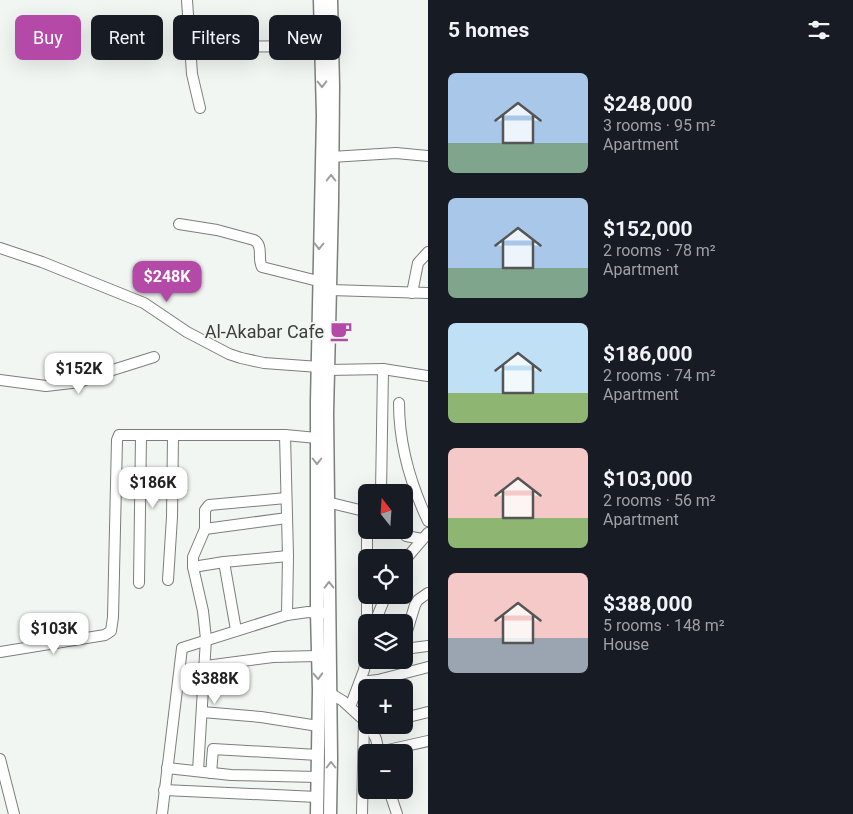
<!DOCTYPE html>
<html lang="en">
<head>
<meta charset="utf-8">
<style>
  :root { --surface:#171b24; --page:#242831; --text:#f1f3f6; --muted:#9ea1a6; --accent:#b549a8 }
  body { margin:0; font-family:Roboto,sans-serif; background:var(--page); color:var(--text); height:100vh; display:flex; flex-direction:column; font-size:19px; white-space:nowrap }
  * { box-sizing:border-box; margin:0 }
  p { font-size:16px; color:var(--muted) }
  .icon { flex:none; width:28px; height:28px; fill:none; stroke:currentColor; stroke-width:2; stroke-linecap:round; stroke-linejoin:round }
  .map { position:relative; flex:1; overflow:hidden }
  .details { display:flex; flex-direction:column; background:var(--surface); width:425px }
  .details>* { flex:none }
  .hud { position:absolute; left:15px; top:15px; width:338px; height:45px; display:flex; gap:10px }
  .needle { width:32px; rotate:343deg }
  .fabs { position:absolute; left:358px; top:484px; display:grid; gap:10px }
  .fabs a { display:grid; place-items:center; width:55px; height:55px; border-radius:8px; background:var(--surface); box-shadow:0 5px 20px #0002; font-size:25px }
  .price { position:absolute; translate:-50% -42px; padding:0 11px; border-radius:10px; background:#fff; color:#222; font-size:16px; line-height:32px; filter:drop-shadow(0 1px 2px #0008) }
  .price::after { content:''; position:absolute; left:50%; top:30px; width:15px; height:11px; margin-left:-8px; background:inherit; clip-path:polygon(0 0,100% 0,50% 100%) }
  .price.on { background:var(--accent); color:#fff }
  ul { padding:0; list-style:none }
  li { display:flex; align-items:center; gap:15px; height:125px; padding:0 20px }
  li span { display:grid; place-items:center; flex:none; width:140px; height:100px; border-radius:8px; color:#555 }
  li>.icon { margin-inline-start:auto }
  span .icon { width:60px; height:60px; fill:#fffc; stroke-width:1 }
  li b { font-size:21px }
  h2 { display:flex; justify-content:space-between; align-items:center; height:60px; padding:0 20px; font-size:21px }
  .tag { padding:0 18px; border-radius:8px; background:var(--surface); box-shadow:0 5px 20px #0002; font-size:18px; line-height:45px }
  .tag.on { background:var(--accent); color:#fff }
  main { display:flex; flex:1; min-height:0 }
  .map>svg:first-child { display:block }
</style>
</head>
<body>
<main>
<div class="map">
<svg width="428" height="814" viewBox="0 0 428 814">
  <rect width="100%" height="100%" fill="#f2f6f2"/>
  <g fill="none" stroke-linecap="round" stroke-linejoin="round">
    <g stroke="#7b7f7b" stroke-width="12">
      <g id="minor">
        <polyline points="187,0 192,74 200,108"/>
        <polyline points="191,47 322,46"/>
        <polyline points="331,157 396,153 428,156"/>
        <path d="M179,224L217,230L254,240C264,246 257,258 262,267L318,281"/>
        <polyline points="0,248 42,262 144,303 187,332 229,354 241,358 264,363 319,367 328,370 383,369 428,376"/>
        <polyline points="330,290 428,293"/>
        <polyline points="412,293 418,263 428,252"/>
        <polyline points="0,380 46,386 80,382 100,374 154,357"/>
        <path d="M399,403C399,445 410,483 428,521"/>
        <polyline points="285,435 288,556 287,615"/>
        <polyline points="381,492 383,369"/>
        <polyline points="327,502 364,511 366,513"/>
        <polyline points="205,529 287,518"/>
        <polyline points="367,530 367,622"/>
        <polyline points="401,530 406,536 422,539"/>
        <polyline points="404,561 428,533"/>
        <polyline points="224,562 236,630"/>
        <polyline points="193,567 224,562 288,556"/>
        <polyline points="168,580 172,517 173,435"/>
        <polyline points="139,583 141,436"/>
        <polyline points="375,622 386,595"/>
        <polyline points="404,641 415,605 418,600 428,593"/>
        <polyline points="404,649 428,646"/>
        <polyline points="0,652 105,635 111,631 113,617 117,440 119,435 285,435 317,438"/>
        <polyline points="206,666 273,657 318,656"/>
        <polyline points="360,682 378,680 428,667"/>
        <polyline points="330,693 343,701 366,722"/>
        <polyline points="350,707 364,670 366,658"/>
        <polyline points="202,712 261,717 318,726"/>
        <polyline points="404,718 428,712"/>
        <polyline points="369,725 376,739 379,752"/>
        <polyline points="379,752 428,741"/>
        <polyline points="0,759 14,814"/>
        <polyline points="167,768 231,775 318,777"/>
        <polyline points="198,771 206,639 203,611 193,567 193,557 205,529 205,510 209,505 286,498"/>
        <polyline points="211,773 213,749 318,755"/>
        <polyline points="164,790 317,797"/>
        <polyline points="389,790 397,814"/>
        <polyline points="162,814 182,648 287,615 308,612 324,613"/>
        <polyline points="362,814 364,720"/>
      </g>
    </g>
    <g stroke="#7b7f7b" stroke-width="15">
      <g id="major">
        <polyline points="317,814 319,690 317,612 317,402 323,116 320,0"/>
        <polyline points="330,814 331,758 327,413 332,203 333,86 331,0"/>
      </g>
    </g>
    <use href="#minor" stroke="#fff" stroke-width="10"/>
    <use href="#major" stroke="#fff" stroke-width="12"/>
  </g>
  <defs><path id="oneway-chevron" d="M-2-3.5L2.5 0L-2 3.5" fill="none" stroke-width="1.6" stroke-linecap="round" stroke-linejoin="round" transform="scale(1.25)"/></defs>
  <g stroke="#9e9e9e">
    <use href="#oneway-chevron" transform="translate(322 84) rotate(89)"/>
    <use href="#oneway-chevron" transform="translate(331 178) rotate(-90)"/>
    <use href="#oneway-chevron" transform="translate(319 246) rotate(91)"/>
    <use href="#oneway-chevron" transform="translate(317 461) rotate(90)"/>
    <use href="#oneway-chevron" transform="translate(329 585) rotate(-91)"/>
    <use href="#oneway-chevron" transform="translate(318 676) rotate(88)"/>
    <use href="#oneway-chevron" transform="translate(331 765) rotate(-90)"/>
  </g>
  <defs>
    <g id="cafe-bare" transform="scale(1.725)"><path d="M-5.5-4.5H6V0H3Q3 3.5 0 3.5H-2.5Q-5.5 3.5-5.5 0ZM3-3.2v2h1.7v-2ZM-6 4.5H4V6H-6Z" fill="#b549a8" stroke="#f2f6f2" stroke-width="2.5" paint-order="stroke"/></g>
  </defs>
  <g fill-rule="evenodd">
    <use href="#cafe-bare" x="341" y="331"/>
  </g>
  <g text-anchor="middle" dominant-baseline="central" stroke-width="4" stroke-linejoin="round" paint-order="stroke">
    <g font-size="18" fill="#3c3e3c" stroke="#f2f6f2" text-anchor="end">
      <text x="324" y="331">Al-Akabar Cafe</text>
    </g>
  </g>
</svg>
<div class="fabs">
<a><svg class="needle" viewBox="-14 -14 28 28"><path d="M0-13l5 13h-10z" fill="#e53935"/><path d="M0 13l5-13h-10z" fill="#9ea1a6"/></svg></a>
<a><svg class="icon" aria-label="locate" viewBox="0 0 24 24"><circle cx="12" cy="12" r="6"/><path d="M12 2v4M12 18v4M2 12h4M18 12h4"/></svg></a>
<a><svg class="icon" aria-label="layers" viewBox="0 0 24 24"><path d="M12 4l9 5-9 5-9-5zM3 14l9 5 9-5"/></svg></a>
<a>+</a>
<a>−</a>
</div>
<b class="price on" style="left:167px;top:303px">$248K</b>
<b class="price" style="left:79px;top:395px">$152K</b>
<b class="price" style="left:153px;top:509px">$186K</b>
<b class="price" style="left:54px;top:655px">$103K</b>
<b class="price" style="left:215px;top:705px">$388K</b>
<div class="hud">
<a class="tag on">Buy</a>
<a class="tag">Rent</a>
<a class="tag">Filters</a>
<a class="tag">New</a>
</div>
</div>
<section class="details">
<h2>5 homes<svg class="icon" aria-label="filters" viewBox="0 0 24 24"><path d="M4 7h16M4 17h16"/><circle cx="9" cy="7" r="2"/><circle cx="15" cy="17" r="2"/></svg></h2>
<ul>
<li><span style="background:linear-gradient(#a9c7e8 70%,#7fa58c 0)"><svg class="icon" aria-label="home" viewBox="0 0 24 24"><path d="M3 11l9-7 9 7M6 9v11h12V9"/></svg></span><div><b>$248,000</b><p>3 rooms · 95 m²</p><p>Apartment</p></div></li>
<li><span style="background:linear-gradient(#a9c7e8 70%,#7fa58c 0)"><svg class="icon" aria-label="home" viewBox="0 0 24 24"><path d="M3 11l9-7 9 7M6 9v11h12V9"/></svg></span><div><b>$152,000</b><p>2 rooms · 78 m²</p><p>Apartment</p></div></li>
<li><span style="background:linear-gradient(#bfe0f5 70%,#8fb573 0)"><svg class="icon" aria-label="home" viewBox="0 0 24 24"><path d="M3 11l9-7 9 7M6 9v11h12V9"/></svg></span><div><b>$186,000</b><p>2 rooms · 74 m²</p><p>Apartment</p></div></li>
<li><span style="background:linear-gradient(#f6c9c9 70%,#8fb573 0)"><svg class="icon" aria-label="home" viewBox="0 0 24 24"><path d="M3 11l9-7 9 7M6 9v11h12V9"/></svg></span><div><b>$103,000</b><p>2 rooms · 56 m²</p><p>Apartment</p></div></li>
<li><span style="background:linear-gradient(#f6c9c9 65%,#9aa5b1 0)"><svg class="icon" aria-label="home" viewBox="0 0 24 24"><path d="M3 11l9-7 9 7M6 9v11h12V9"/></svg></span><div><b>$388,000</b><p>5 rooms · 148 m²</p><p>House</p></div></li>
</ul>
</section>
</main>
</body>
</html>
